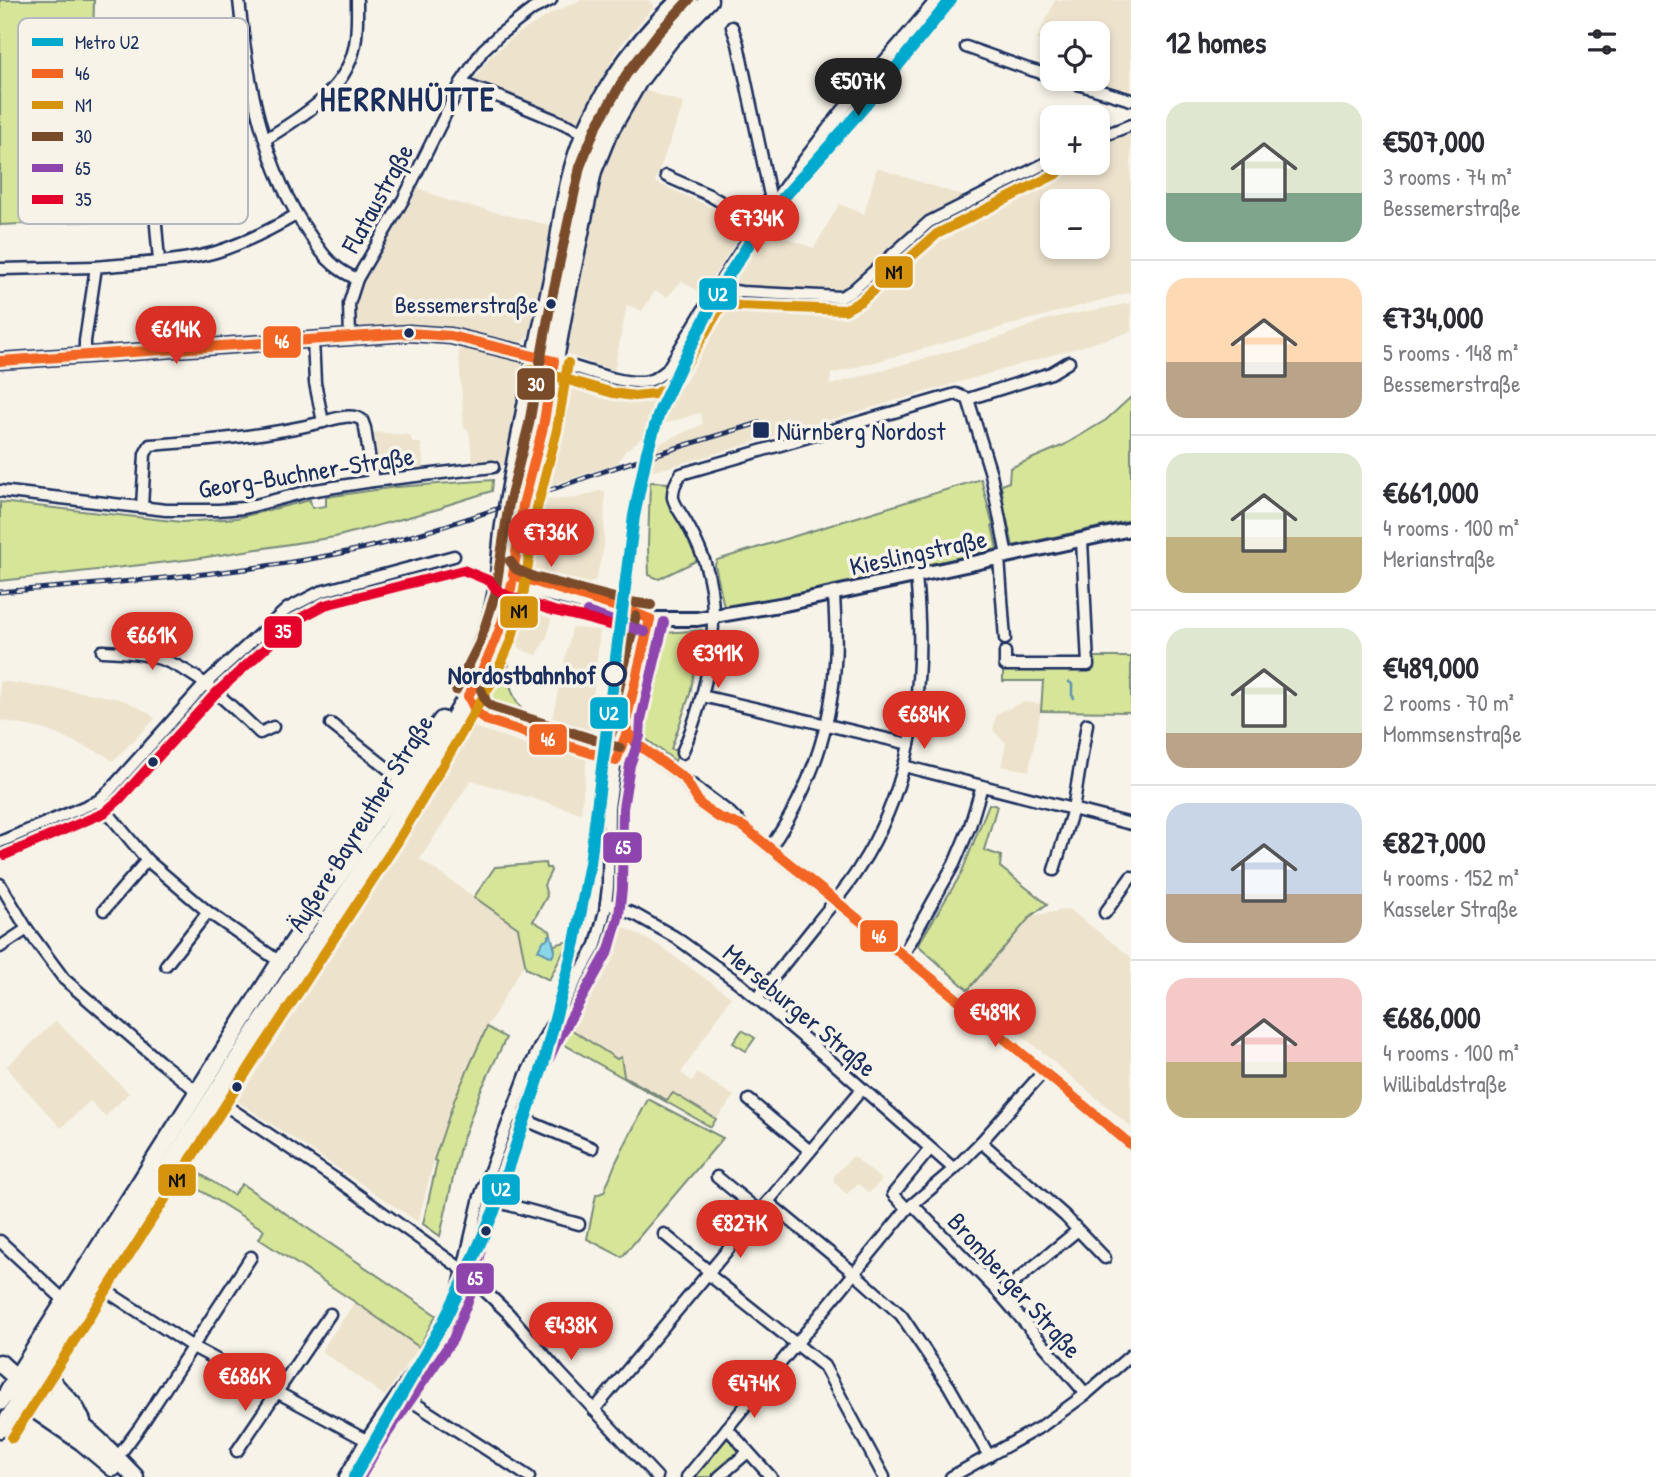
<!DOCTYPE html>
<html lang="en">
<head>
<meta charset="utf-8">
<style>
  :root { --surface:#fff; --page:#f2f2f3; --text:#2b2b33; --muted:#7c7c81; --line:#e1e1e2; --accent:#d93025 }
  body { margin:0; font-family:"Patrick Hand",sans-serif; background:var(--page); color:var(--text); height:100vh; display:flex; flex-direction:column; font-size:26px; white-space:nowrap }
  * { box-sizing:border-box; margin:0 }
  p { font-size:23px; color:var(--muted) }
  .icon { flex:none; width:38px; height:38px; fill:none; stroke:currentColor; stroke-width:2; stroke-linecap:round; stroke-linejoin:round }
  .map { position:relative; flex:1; overflow:hidden }
  .side { display:flex; flex-direction:column; background:var(--surface); width:525px }
  .side>* { flex:none }
  .tools { position:absolute; left:1040px; top:21px; display:grid; gap:14px }
  .tools a { display:grid; place-items:center; width:70px; height:70px; border-radius:14px; background:var(--surface); box-shadow:0 4px 10px #0003; font-size:35px }
  .price { position:absolute; translate:-50% -60px; padding:0 16px; border-radius:24px; background:var(--accent); color:#fff; font-size:23px; line-height:46px; filter:drop-shadow(0 2px 4px #0008) }
  .price::after { content:''; position:absolute; left:50%; top:42px; width:21px; height:16px; margin-left:-10px; background:inherit; clip-path:polygon(0 0,100% 0,50% 100%) }
  .price.selected { background:#222; color:#fff }
  ul { padding:0; list-style:none }
  li { display:flex; align-items:center; gap:21px; height:175px; padding:0 35px }
  li+li { border-top:2px solid var(--line) }
  li span { display:grid; place-items:center; flex:none; width:196px; height:140px; border-radius:21px; color:#555 }
  li>.icon { margin-inline-start:auto }
  span .icon { width:84px; height:84px; fill:#fffc; stroke-width:1 }
  li b { font-size:30px }
  h2 { display:flex; justify-content:space-between; align-items:center; height:84px; padding:0 35px; font-size:30px }
  main { display:flex; flex:1; min-height:0 }
  .map>svg:first-child { display:block }
</style>
</head>
<body>
<main>
<div class="map">
<svg width="1131" height="1477" viewBox="0 0 1131 1477">
  <rect width="100%" height="100%" fill="#f7f3e8"/>
  <filter id="ink" filterUnits="userSpaceOnUse"><feTurbulence type="fractalNoise" baseFrequency=".0143" numOctaves="2"/><feDisplacementMap in="SourceGraphic" scale="14" xChannelSelector="R" yChannelSelector="G"/><feConvolveMatrix kernelMatrix="1 2 1 2 8 2 1 2 1" color-interpolation-filters="sRGB"/></filter>
  <g filter="url(#ink)">
    <g fill="#ede3cd" fill-rule="evenodd">
      <polygon points="580,0 648,0 654,6 618,49 577,125 472,83 489,58 514,36 552,13"/>
      <path d="M1055,0H1131V104L1033,75L1041,63L1046,45L1037,39ZM1052,33H1097V79H1052Z"/>
      <polygon points="644,90 684,103 655,182 711,207 746,227 702,294 682,281 667,297 655,291 642,311 627,305 614,371 571,356 565,349 594,188 621,122 625,121"/>
      <path d="M1131,121V292L831,374L830,385L1004,336L1047,319L1131,303V332L673,466L654,471L651,460L641,463L638,453L703,424L700,413L657,426L624,452L618,463L532,492L559,383L563,380L572,379L633,391L646,390L663,382L680,354L685,352L715,304L737,273V268L761,229L773,230L786,238L814,248L839,204L864,214L877,168L967,197L1052,156V163H1097V135ZM1052,201H1097V247H1052Z"/>
      <polygon points="414,186 449,201 553,226 530,333 525,340 519,344 510,344 464,332 430,326 415,326 366,330 359,328 355,323 354,307 362,280"/>
      <polygon points="458,343 511,357 519,361 525,368 526,371 511,468 495,463 473,466 469,430 464,429"/>
      <polygon points="373,432 410,435 413,443 421,443 424,469 380,473"/>
      <polygon points="599,491 605,491 604,547 596,579 555,608 552,614 548,635 537,655 527,652 511,643 532,501 577,498"/>
      <polygon points="572,628 600,630 581,813 471,780 420,859 518,928 524,964 487,1027 455,1098 434,1160 418,1222 225,1093 468,725 545,750"/>
      <polygon points="0,681 95,694 124,700 149,713 155,719 113,761 103,754 46,730 0,720"/>
      <polygon points="1023,702 1042,704 1029,771 1001,766 1006,743 993,731 996,714"/>
      <polygon points="1069,909 1131,957 1131,1127 968,990 1031,916"/>
      <polygon points="618,924 660,946 731,997 681,1073 692,1081 697,1073 734,1096 711,1127 558,1041 597,976 611,945 616,926"/>
      <polygon points="56,1021 129,1093 105,1117 90,1101 61,1128 13,1076 7,1066"/>
      <polygon points="853,1156 882,1180 869,1193 858,1184 847,1194 834,1183 834,1176"/>
      <polygon points="355,1302 419,1347 385,1396 321,1351"/>
    </g>
    <g fill="#d7e598" stroke="#798a7b" stroke-width="2">
      <polygon points="0,0 94,0 92,75 93,221 0,225"/>
      <polygon points="683,0 700,0 603,138 559,306 556,305 555,303 562,271 574,176 606,100"/>
      <polygon points="1131,397 1131,520 1013,546 1006,515 992,525 997,549 731,609 724,607 715,565 717,560 981,479 992,522 1005,511 1001,485 1009,482 1010,468 1064,445 1106,420"/>
      <polygon points="493,480 492,491 444,506 442,508 335,537 194,559 0,581 0,502 182,522 237,518 310,500 312,508 326,506 326,497 396,487"/>
      <polygon points="650,482 669,483 667,498 698,560 659,579 649,575 648,546"/>
      <path d="M702,630L707,633L706,641H700L690,694L671,749L679,752L675,761L641,735L637,728L636,721L655,644C656,640 658,636 661,634C664,632 697,631 702,630Z"/>
      <polygon points="1094,657 1131,657 1131,712 1041,711 1043,681 1003,681 1003,670 1094,669"/>
      <path d="M504,659L509,661C506,688 516,708 537,724L535,731L486,716L481,705Z"/>
      <polygon points="989,804 997,806 984,850 1001,856 1000,867 1047,904 1031,916 968,990 918,945 961,874"/>
      <polygon points="545,863 546,868 550,868 551,871 544,885 547,896 533,921 550,931 551,935 548,936 555,951 554,945 569,941 549,980 526,968 518,928 474,897 495,867"/>
      <polygon points="566,1026 617,1059 621,1057 624,1076 667,1100 673,1093 716,1119 711,1127 558,1041"/>
      <polygon points="487,1027 506,1038 480,1092 460,1147 440,1236 423,1224 437,1162 434,1160 455,1098"/>
      <polygon points="742,1030 755,1038 746,1051 733,1043"/>
      <polygon points="648,1099 723,1138 622,1257 587,1239 596,1195 604,1192 616,1162"/>
      <polygon points="182,1162 233,1195 242,1184 436,1315 419,1347 355,1302 259,1239 264,1230 174,1174"/>
      <polygon points="728,1435 741,1450 741,1453 714,1477 690,1477"/>
    </g>
    <polygon fill="#8ad8e7" stroke="#5e94b0" stroke-width="2" points="551,935 555,951 552,957 538,950 544,940 548,939 548,936"/>
    <g fill="none" stroke-linecap="round" stroke-linejoin="round">
      <polyline stroke="#5e94b0" stroke-width="2.5" points="1069,682 1072,684 1072,695 1074,698"/>
      <g stroke="#1b2f5e" stroke-width="15">
        <g id="minor">
          <path d="M239,0C247,80 263,168 310,235C317,246 324,257 334,265C341,271 348,275 357,279"/>
          <polyline points="732,27 738,44 772,205"/>
          <polyline points="966,47 1028,69 1052,76"/>
          <polyline points="1061,79 1131,100"/>
          <polyline points="461,83 502,98 572,127 585,135"/>
          <polyline points="1097,138 1131,125"/>
          <path d="M266,139C301,117 344,92 354,49C358,33 357,16 357,0"/>
          <polyline points="666,176 709,195 759,224"/>
          <polyline points="159,261 151,166 148,82 154,72 160,69 244,53"/>
          <polyline points="0,269 96,267"/>
          <polyline points="716,288 741,292 841,297 852,291 929,222 1052,160"/>
          <polyline points="350,337 349,304 357,279 403,200 461,83 483,50 499,35 533,9 551,0"/>
          <polyline points="313,339 315,383 323,422"/>
          <path d="M85,355V341L96,267C135,263 178,263 216,252C245,243 270,230 296,215"/>
          <path d="M554,361C579,367 625,387 648,381C656,379 661,375 667,370C714,291 763,212 820,139C856,91 898,47 936,0"/>
          <polyline points="968,399 1051,373 1069,362"/>
          <polyline points="0,491 166,510 219,510 244,508 309,491 373,481 493,467"/>
          <path d="M142,507L145,454L150,445C207,441 264,436 319,423C332,420 350,412 362,420L365,428L373,481"/>
          <polyline points="999,558 1005,639"/>
          <path d="M102,651C123,652 146,653 166,661C202,675 232,707 260,733L273,727"/>
          <polyline points="1005,652 1005,665 1088,665 1082,540"/>
          <polyline points="468,696 476,712 486,720 616,761"/>
          <polyline points="702,696 909,744"/>
          <polyline points="331,724 401,779"/>
          <polyline points="627,732 636,743 730,813 744,827 956,998 1131,1145"/>
          <path d="M682,753C706,696 725,621 704,560C699,547 693,534 686,522C682,515 675,506 673,498C672,488 676,481 681,474L956,394L968,399L991,474L1007,556"/>
          <polyline points="904,766 1131,824"/>
          <polyline points="687,783 700,804 718,817 741,826"/>
          <polyline points="98,801 147,860 208,912 280,962"/>
          <polyline points="0,842 98,801 110,790 205,684 287,609 320,592 454,556"/>
          <path d="M770,848C808,793 831,731 835,664C837,640 835,617 834,594"/>
          <polyline points="1054,870 1073,809 1087,724"/>
          <polyline points="0,884 27,929 64,979 159,1061 198,1092"/>
          <polyline points="606,903 636,915 675,937 739,983 831,1061 954,1169"/>
          <polyline points="104,910 147,860"/>
          <polyline points="1105,913 1131,877"/>
          <polyline points="0,947 27,929"/>
          <polyline points="903,955 954,864 970,826 982,786"/>
          <polyline points="166,965 208,912"/>
          <path d="M757,998C777,973 797,948 817,923C831,905 847,888 859,868C915,781 926,676 916,576"/>
          <polyline points="213,1097 343,1184 463,1270 508,1313 559,1372 657,1477"/>
          <polyline points="749,1100 810,1151"/>
          <polyline points="511,1114 592,1148"/>
          <polyline points="981,1142 1065,1216 1078,1230 1000,1294"/>
          <polyline points="717,1177 760,1212"/>
          <polyline points="480,1197 579,1224"/>
          <polyline points="768,1202 854,1273 901,1315 949,1386 989,1456"/>
          <polyline points="913,1205 1000,1294 1086,1394"/>
          <polyline points="907,1209 893,1194 930,1149"/>
          <polyline points="1078,1230 1105,1258"/>
          <polyline points="664,1234 710,1272"/>
          <polyline points="0,1241 65,1301"/>
          <polyline points="708,1274 824,1366 884,1477"/>
          <polyline points="94,1283 193,1347 366,1440"/>
          <polyline points="399,1393 529,1477"/>
          <polyline points="594,1410 862,1089"/>
          <polyline points="727,1428 771,1477"/>
          <polyline points="237,1451 330,1314"/>
          <polyline points="117,1458 140,1427 251,1257"/>
          <polyline points="345,1477 366,1440 441,1332 459,1287 480,1197 526,1075 544,1038 596,945 605,911 608,887 609,807 616,761 627,732 627,717 650,619"/>
          <polyline points="687,1477 907,1209 954,1169 981,1142 1044,1071"/>
          <polyline points="719,1477 748,1452"/>
          <polyline points="951,1477 1042,1426 1086,1394 1131,1355"/>
        </g>
      </g>
      <g stroke="#1b2f5e" stroke-width="18">
        <g id="tertiary">
          <polyline points="506,578 512,583 539,592 594,606 636,619 697,619 785,604 1131,529"/>
          <polyline points="523,578 566,591"/>
        </g>
      </g>
      <g stroke="#1b2f5e" stroke-width="19">
        <g id="secondary">
          <polyline points="0,361 409,333 451,336 554,361"/>
          <polyline points="0,1403 8,1391"/>
          <polyline points="0,1430 19,1400"/>
        </g>
      </g>
      <g stroke="#1b2f5e" stroke-width="21">
        <g id="primary">
          <path d="M464,683C481,651 493,618 498,583C501,561 501,540 505,519C519,440 534,362 551,284C559,249 561,214 570,179C586,111 629,48 680,0"/>
          <path d="M46,1359C44,1380 62,1391 74,1406C77,1410 79,1416 82,1421"/>
          <path d="M0,1363C23,1386 50,1400 75,1420C97,1437 116,1457 135,1477"/>
          <polyline points="8,1391 280,962 349,861 416,756 442,720"/>
          <polyline points="13,1395 82,1442 113,1468"/>
          <polyline points="19,1400 246,1046 386,833 484,668 502,624 511,591 523,505 543,427 564,310 593,171 608,134 638,82 670,40 709,0"/>
        </g>
      </g>
      <use href="#minor" stroke="#f7f3e8" stroke-width="10"/>
      <use href="#tertiary" stroke="#f7f3e8" stroke-width="12"/>
      <use href="#secondary" stroke="#f7f3e8" stroke-width="14"/>
      <use href="#primary" stroke="#f7f3e8" stroke-width="16"/>
      <g stroke="#1b2f5e" stroke-width="5">
        <path id="rail" d="M0,592C129,581 264,574 390,542C462,523 531,496 602,472C654,454 706,439 759,423"/>
      </g>
      <use href="#rail" stroke="#f7f3e8" stroke-width="2.5" stroke-dasharray="8" stroke-linecap="butt"/>
      <g stroke="#f7f3e8" stroke-width="16">
        <g id="bus-1">
          <polyline points="0,361 409,333 451,336 554,361 543,427 523,505 513,575 633,612 650,619"/>
          <path d="M512,583C505,624 489,660 468,696L476,712L486,720L616,761L627,732V717L650,619"/>
          <polyline points="627,732 636,743 685,779 700,804 718,817 744,827 956,998 1131,1145"/>
        </g>
      </g>
      <g stroke="#f7f3e8" stroke-width="16">
        <g id="bus-2">
          <polyline points="714,302 740,306 845,310 861,301 937,234 1058,173"/>
          <polyline points="531,369 613,393 634,396 655,394 665,389 678,378 728,295"/>
          <polyline points="12,1438 258,1054 398,841 496,675 511,640 522,602 537,508 557,430 568,363"/>
        </g>
      </g>
      <g stroke="#f7f3e8" stroke-width="16">
        <g id="bus-3">
          <polyline points="510,561 516,569 534,577 630,602 651,605"/>
          <polyline points="456,690 480,642 495,595 509,503 529,424 550,307 580,167 596,127 626,75 659,32 689,0"/>
          <polyline points="481,690 487,703 493,707 620,748"/>
          <polyline points="603,756 613,729 613,714 636,616"/>
        </g>
      </g>
      <g stroke="#f7f3e8" stroke-width="16">
        <g id="bus-4">
          <polyline points="587,612 645,632"/>
          <polyline points="361,1477 378,1447 453,1339 472,1291 493,1201 539,1081 556,1044 609,950 619,915 622,889 623,808 630,765 640,736 641,719 664,622"/>
        </g>
      </g>
      <g stroke="#f7f3e8" stroke-width="16">
        <polyline id="bus-5" points="5,855 104,813 120,799 215,694 295,621 325,605 463,570 490,581 496,589 508,596 554,611 584,618 621,628"/>
      </g>
      <use href="#bus-1" stroke="#f26522" stroke-width="10"/>
      <use href="#bus-2" stroke="#d6940e" stroke-width="10"/>
      <use href="#bus-3" stroke="#7a4b2a" stroke-width="10"/>
      <use href="#bus-4" stroke="#8e44ad" stroke-width="10"/>
      <use href="#bus-5" stroke="#e4002b" stroke-width="10"/>
      <g stroke="#f7f3e8" stroke-width="18">
        <polyline id="metro-1" points="354,1477 444,1321 463,1282 494,1211 543,1065 575,942 590,863 634,516 647,452 660,410 682,363 724,282 768,215 864,107 951,0"/>
      </g>
      <use href="#metro-1" stroke="#00a9ce" stroke-width="12"/>
    </g>
  </g>
  <g fill="#1b2f5e" stroke="#f7f3e8" stroke-width="2.5">
    <circle cx="551" cy="304" r="6"/>
    <circle cx="409" cy="333" r="6"/>
    <rect x="752" y="421" width="18" height="18" rx="3.5"/>
    <circle cx="153" cy="762" r="6"/>
    <circle cx="237" cy="1087" r="6"/>
    <circle cx="486" cy="1231" r="6"/>
  </g>
  <circle fill="#f7f3e8" stroke="#1b2f5e" stroke-width="3.5" cx="614" cy="674" r="11"/>
  <g text-anchor="middle" dominant-baseline="central" stroke-width="7" stroke-linejoin="round" paint-order="stroke">
    <g font-size="24" fill="#1b2f5e" stroke="#f7f3e8" text-anchor="end">
      <text x="538" y="304">Bessemerstraße</text>
    </g>
    <g font-size="26" fill="#1b2f5e" stroke="#f7f3e8">
      <text transform="translate(377 198) rotate(-61)">Flataustraße</text>
      <text transform="translate(306 472) rotate(-9)">Georg-Buchner-Straße</text>
      <text transform="translate(918 552) rotate(-12)">Kieslingstraße</text>
      <text transform="translate(360 823) rotate(-58)">Äußere Bayreuther Straße</text>
      <text transform="translate(800 1010) rotate(40)">Merseburger Straße</text>
      <text transform="translate(1015 1285) rotate(48)">Bromberger Straße</text>
    </g>
    <g font-size="26" fill="#1b2f5e" stroke="#f7f3e8" text-anchor="start">
      <text x="777" y="430">Nürnberg Nordost</text>
    </g>
    <g font-size="26" font-weight="bold" fill="#1b2f5e" stroke="#f7f3e8" text-anchor="end">
      <text x="596" y="674">Nordostbahnhof</text>
    </g>
    <g font-size="33" font-weight="bold" letter-spacing="2" fill="#1b2f5e" stroke="#f7f3e8">
      <text x="408" y="99">HERRNHÜTTE</text>
    </g>
  </g>
  <rect x="18" y="18" width="230" height="206" rx="10" fill="#f7f3e8" stroke="#b5b8bf" stroke-width="2"/>
  <rect x="32" y="38" width="31" height="8" fill="#00a9ce"/>
  <rect x="32" y="69" width="31" height="9" fill="#f26522"/>
  <rect x="32" y="101" width="31" height="8" fill="#d6940e"/>
  <rect x="32" y="132" width="31" height="9" fill="#7a4b2a"/>
  <rect x="32" y="164" width="31" height="8" fill="#8e44ad"/>
  <rect x="32" y="195" width="31" height="9" fill="#e4002b"/>
  <g font-size="19" fill="#1b2f5e">
    <text x="75" y="49">Metro U2</text>
    <text x="75" y="80">46</text>
    <text x="75" y="112">N1</text>
    <text x="75" y="143">30</text>
    <text x="75" y="175">65</text>
    <text x="75" y="206">35</text>
  </g>
  <g stroke="#f7f3e8" stroke-width="2.5">
    <rect x="874" y="255" width="40" height="34" rx="7" fill="#d6940e"/>
    <rect x="698" y="277" width="40" height="34" rx="7" fill="#00a9ce"/>
    <rect x="262" y="325" width="40" height="34" rx="7" fill="#f26522"/>
    <rect x="516" y="367" width="40" height="34" rx="7" fill="#7a4b2a"/>
    <rect x="499" y="595" width="40" height="34" rx="7" fill="#d6940e"/>
    <rect x="263" y="615" width="40" height="34" rx="7" fill="#e4002b"/>
    <rect x="589" y="696" width="40" height="34" rx="7" fill="#00a9ce"/>
    <rect x="528" y="723" width="40" height="33" rx="7" fill="#f26522"/>
    <rect x="602" y="831" width="41" height="33" rx="7" fill="#8e44ad"/>
    <rect x="859" y="919" width="40" height="34" rx="7" fill="#f26522"/>
    <rect x="157" y="1163" width="40" height="34" rx="7" fill="#d6940e"/>
    <rect x="481" y="1173" width="40" height="33" rx="7" fill="#00a9ce"/>
    <rect x="455" y="1262" width="40" height="33" rx="7" fill="#8e44ad"/>
  </g>
  <g font-size="19" text-anchor="middle" font-weight="bold" fill="#fff">
    <text x="718" y="301">U2</text>
    <text x="282" y="348">46</text>
    <text x="536" y="391">30</text>
    <text x="283" y="638">35</text>
    <text x="609" y="720">U2</text>
    <text x="548" y="746">46</text>
    <text x="623" y="854">65</text>
    <text x="879" y="943">46</text>
    <text x="501" y="1196">U2</text>
    <text x="475" y="1285">65</text>
  </g>
  <g font-size="19" text-anchor="middle" font-weight="bold" fill="#111">
    <text x="894" y="279">N1</text>
    <text x="519" y="618">N1</text>
    <text x="177" y="1187">N1</text>
  </g>
</svg>
<div class="tools">
<a><svg class="icon" aria-label="locate" viewBox="0 0 24 24"><circle cx="12" cy="12" r="6"/><path d="M12 2v4M12 18v4M2 12h4M18 12h4"/></svg></a>
<a>+</a>
<a>−</a>
</div>
<b class="price selected" style="left:858px;top:118px">€507K</b>
<b class="price" style="left:757px;top:255px">€734K</b>
<b class="price" style="left:176px;top:366px">€614K</b>
<b class="price" style="left:551px;top:569px">€736K</b>
<b class="price" style="left:152px;top:672px">€661K</b>
<b class="price" style="left:718px;top:690px">€391K</b>
<b class="price" style="left:924px;top:751px">€684K</b>
<b class="price" style="left:995px;top:1049px">€489K</b>
<b class="price" style="left:740px;top:1260px">€827K</b>
<b class="price" style="left:571px;top:1362px">€438K</b>
<b class="price" style="left:245px;top:1413px">€686K</b>
<b class="price" style="left:754px;top:1420px">€474K</b>
</div>
<section class="side">
<h2>12 homes<svg class="icon" aria-label="filters" viewBox="0 0 24 24"><path d="M4 7h16M4 17h16"/><circle cx="9" cy="7" r="2"/><circle cx="15" cy="17" r="2"/></svg></h2>
<ul>
<li><span style="background:linear-gradient(#dfe7d0 65%,#7fa58c 0)"><svg class="icon" aria-label="home" viewBox="0 0 24 24"><path d="M3 11l9-7 9 7M6 9v11h12V9"/></svg></span><div><b>€507,000</b><p>3 rooms · 74 m²</p><p>Bessemerstraße</p></div></li>
<li><span style="background:linear-gradient(#ffd9b3 60%,#b9a48a 0)"><svg class="icon" aria-label="home" viewBox="0 0 24 24"><path d="M3 11l9-7 9 7M6 9v11h12V9"/></svg></span><div><b>€734,000</b><p>5 rooms · 148 m²</p><p>Bessemerstraße</p></div></li>
<li><span style="background:linear-gradient(#dfe7d0 60%,#c2b280 0)"><svg class="icon" aria-label="home" viewBox="0 0 24 24"><path d="M3 11l9-7 9 7M6 9v11h12V9"/></svg></span><div><b>€661,000</b><p>4 rooms · 100 m²</p><p>Merianstraße</p></div></li>
<li><span style="background:linear-gradient(#dfe7d0 75%,#b9a48a 0)"><svg class="icon" aria-label="home" viewBox="0 0 24 24"><path d="M3 11l9-7 9 7M6 9v11h12V9"/></svg></span><div><b>€489,000</b><p>2 rooms · 70 m²</p><p>Mommsenstraße</p></div></li>
<li><span style="background:linear-gradient(#c9d6e8 65%,#b9a48a 0)"><svg class="icon" aria-label="home" viewBox="0 0 24 24"><path d="M3 11l9-7 9 7M6 9v11h12V9"/></svg></span><div><b>€827,000</b><p>4 rooms · 152 m²</p><p>Kasseler Straße</p></div></li>
<li><span style="background:linear-gradient(#f6c9c9 60%,#c2b280 0)"><svg class="icon" aria-label="home" viewBox="0 0 24 24"><path d="M3 11l9-7 9 7M6 9v11h12V9"/></svg></span><div><b>€686,000</b><p>4 rooms · 100 m²</p><p>Willibaldstraße</p></div></li>
</ul>
</section>
</main>
</body>
</html>
